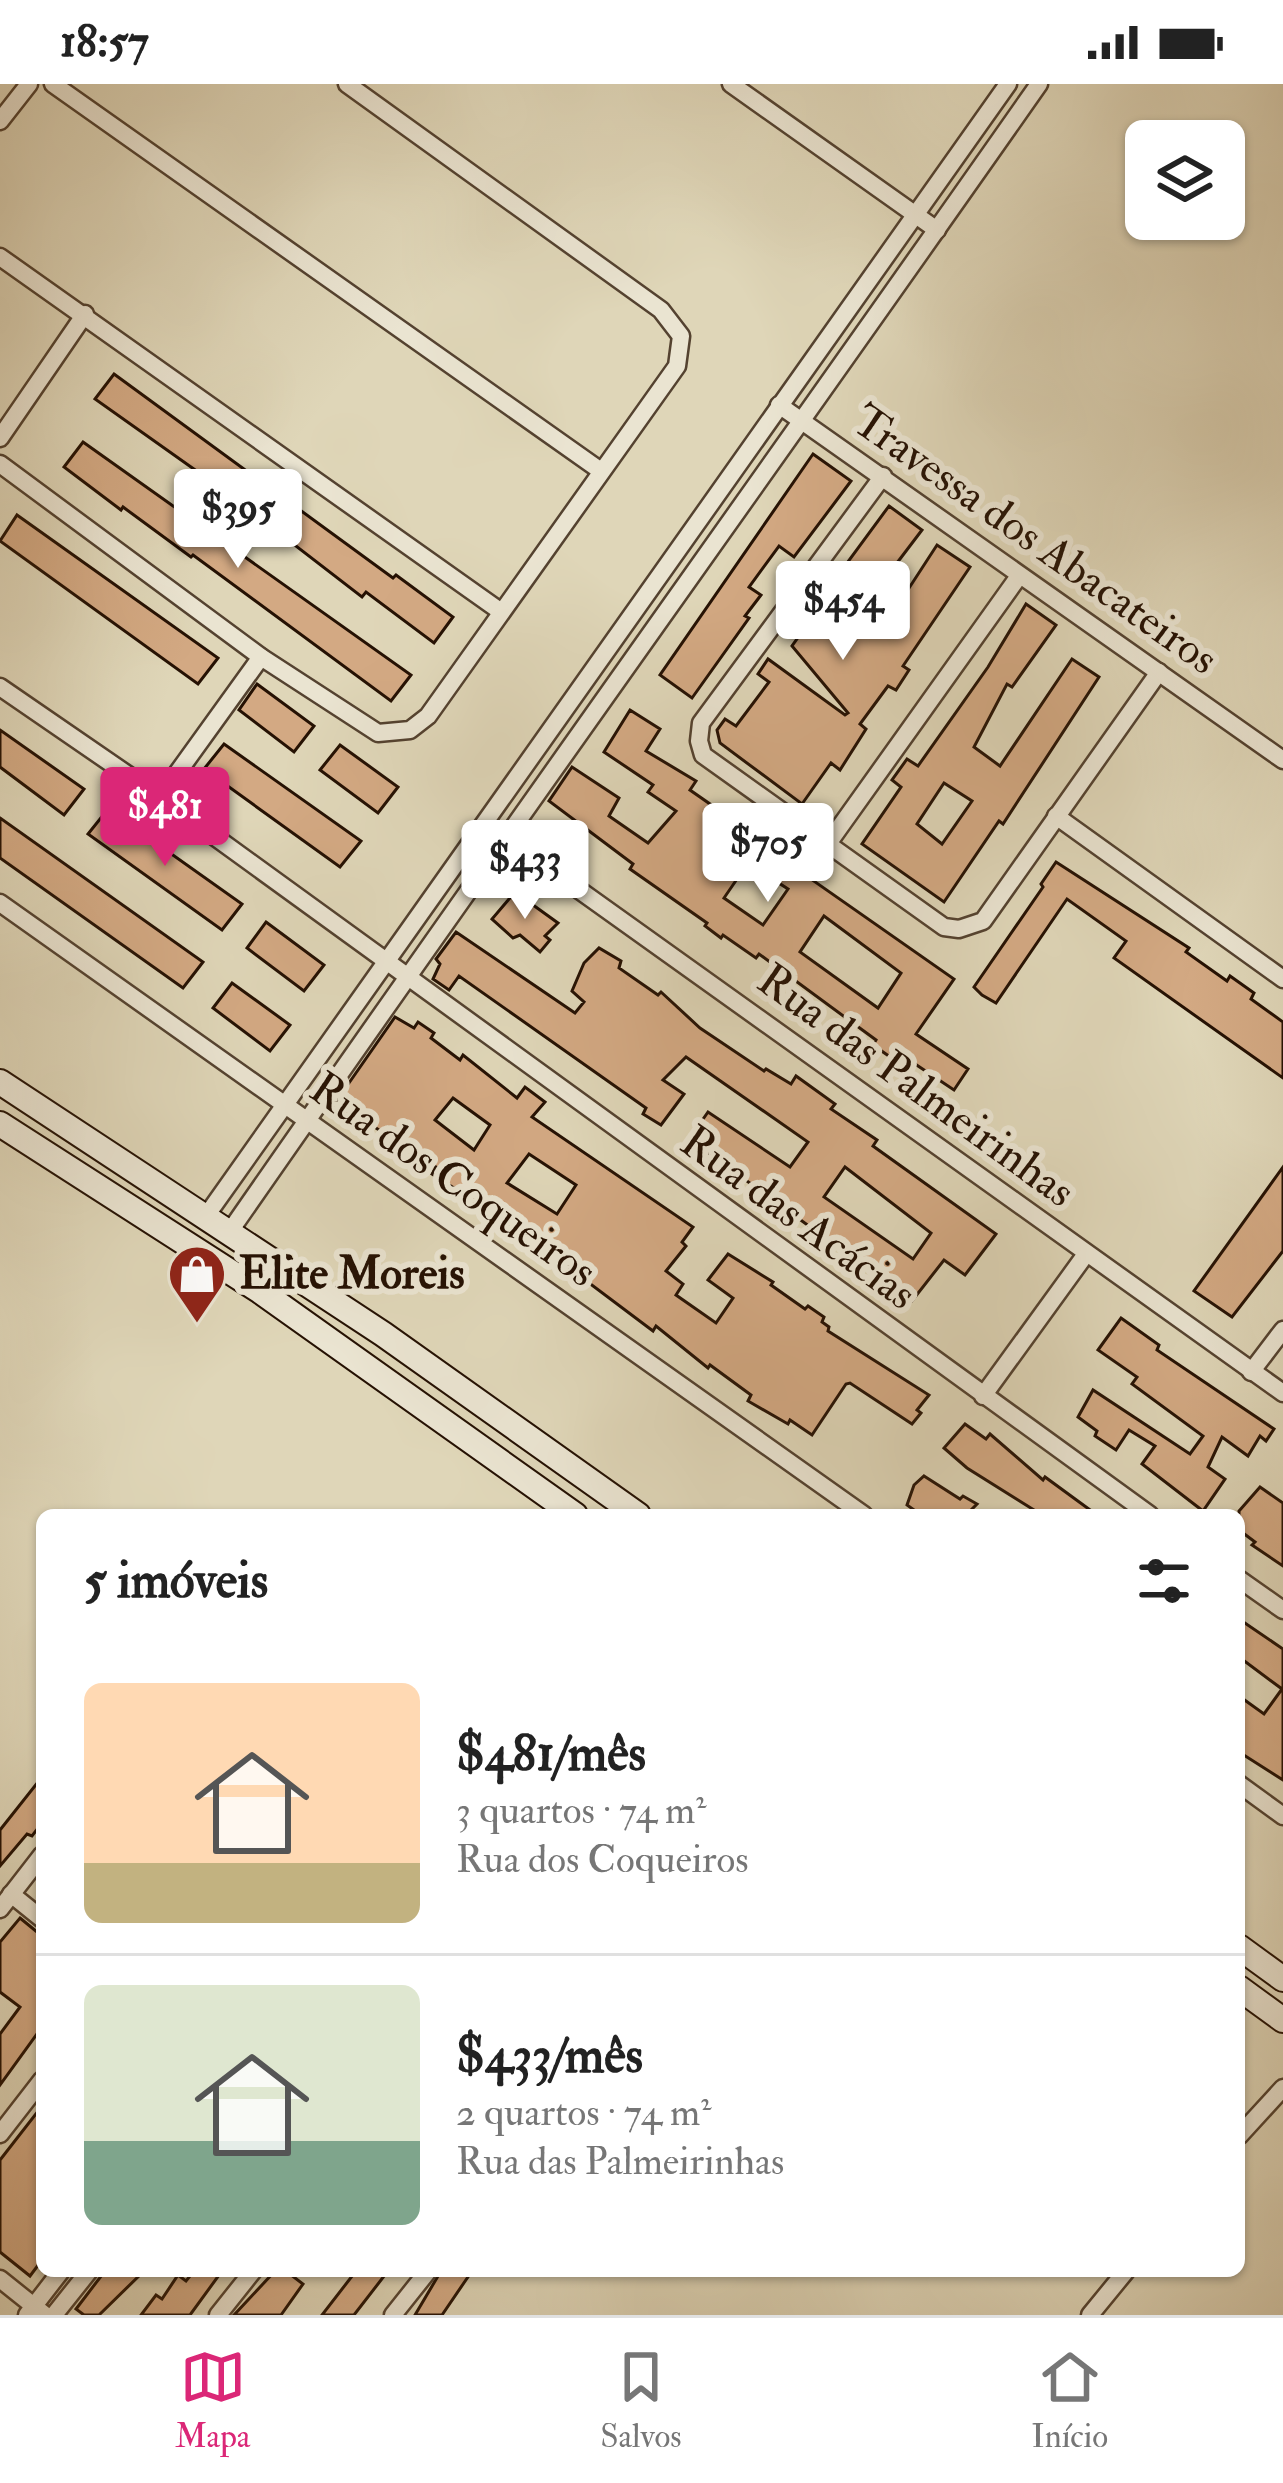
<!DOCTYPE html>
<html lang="pt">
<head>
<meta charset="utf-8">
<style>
  :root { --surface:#fff; --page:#f2f2f2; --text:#222; --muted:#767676; --line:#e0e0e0; --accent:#db2777 }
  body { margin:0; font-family:"IM FELL Double Pica",serif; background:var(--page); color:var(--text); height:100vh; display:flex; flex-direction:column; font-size:45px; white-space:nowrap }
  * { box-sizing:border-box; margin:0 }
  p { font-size:39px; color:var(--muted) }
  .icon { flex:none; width:66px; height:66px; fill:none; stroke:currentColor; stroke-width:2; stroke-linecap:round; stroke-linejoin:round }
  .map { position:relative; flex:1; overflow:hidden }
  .side { position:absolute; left:36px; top:1425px; width:1209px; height:768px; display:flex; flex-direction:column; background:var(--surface); border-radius:18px; box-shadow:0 3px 9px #0004 }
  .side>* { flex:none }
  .fabs { position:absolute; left:1125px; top:36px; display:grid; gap:24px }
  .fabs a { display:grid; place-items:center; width:120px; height:120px; border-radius:18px; background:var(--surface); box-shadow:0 3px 9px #0004; font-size:60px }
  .price { position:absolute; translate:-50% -102px; padding:0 27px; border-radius:12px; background:#fff; color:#222; font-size:39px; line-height:78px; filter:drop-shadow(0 3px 6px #0008) }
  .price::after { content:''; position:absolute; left:50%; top:72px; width:36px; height:27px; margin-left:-18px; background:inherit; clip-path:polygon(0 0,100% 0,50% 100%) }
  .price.active { background:var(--accent); color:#fff }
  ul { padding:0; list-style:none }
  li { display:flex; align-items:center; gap:36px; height:300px; padding:0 48px }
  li+li { border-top:3px solid var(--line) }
  li span { display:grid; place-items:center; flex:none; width:336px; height:240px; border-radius:18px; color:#555 }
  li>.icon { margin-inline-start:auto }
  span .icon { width:144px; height:144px; fill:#fffc; stroke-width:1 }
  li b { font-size:51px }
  h2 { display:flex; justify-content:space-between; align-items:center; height:144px; padding:0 48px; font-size:51px }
  .status { display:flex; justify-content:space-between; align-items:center; height:84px; padding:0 60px; background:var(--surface); direction:ltr }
  .status svg { height:33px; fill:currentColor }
  .tabs { display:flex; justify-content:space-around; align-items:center; height:168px; border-top:3px solid var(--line); background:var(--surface); font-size:33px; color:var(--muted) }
  .tabs a { display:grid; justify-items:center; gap:6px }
  .tabs .active { color:var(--accent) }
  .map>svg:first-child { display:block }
</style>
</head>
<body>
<div class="status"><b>18:57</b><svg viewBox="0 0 49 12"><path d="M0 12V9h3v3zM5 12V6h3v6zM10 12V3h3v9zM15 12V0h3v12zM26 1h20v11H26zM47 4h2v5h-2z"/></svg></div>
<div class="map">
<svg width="1283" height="2231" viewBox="0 0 1283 2231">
  <rect width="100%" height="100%" fill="#dfd6b8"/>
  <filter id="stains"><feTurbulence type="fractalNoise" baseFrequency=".00167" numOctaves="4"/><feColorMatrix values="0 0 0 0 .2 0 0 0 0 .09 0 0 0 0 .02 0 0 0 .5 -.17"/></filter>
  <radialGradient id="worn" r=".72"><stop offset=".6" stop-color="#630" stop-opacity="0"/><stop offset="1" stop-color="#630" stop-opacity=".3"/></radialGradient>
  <g fill="#d3a983" stroke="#251103" stroke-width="3" fill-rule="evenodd">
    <polygon points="114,290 393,494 396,491 453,533 434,559 366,508 362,513 222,405 95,315"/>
    <polygon points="83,358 411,591 391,617 193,471 191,473 123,423 121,426 64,383"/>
    <polygon points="813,370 851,397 794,473 779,462 749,503 761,511 745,532 749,534 692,614 660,591"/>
    <polygon points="889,422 922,446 862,525 885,541 937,461 970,483 903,582 909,586 896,606 888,602 860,640 866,645 840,686 831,679 802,720 720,659 717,646 725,635 736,642 769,598 758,590 768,575 845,631 848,629 792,562 819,524 822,525 837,502 833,498"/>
    <polygon points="17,431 218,574 198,600 0,457"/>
    <path d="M1026,520L1056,541L1012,603L1007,600L974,663L1000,682L1072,575L1099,593L1003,740L999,737L944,818L862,760L901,703L892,696L907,675L918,682L988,583ZM944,699L972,717L942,760L917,740Z"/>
    <polygon points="257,600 314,642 294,668 239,626"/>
    <path d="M630,626L660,645L646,667L696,697L690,706L710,720L708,723L954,895L916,950L968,985L954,1006L900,970L896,977L873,961L876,956L759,870L756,874L723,851L721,854L705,842L707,839L630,785L633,780L549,717L572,683L619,714L609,732L648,759L676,727L648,708L653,701L604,668ZM748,779L788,805L763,841L724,814ZM824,832L901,889L878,924L800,868Z"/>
    <polygon points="0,646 84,705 64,731 0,683"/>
    <polygon points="224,660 361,757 340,783 204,685"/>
    <polygon points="340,661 398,703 378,729 320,686"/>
    <polygon points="108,725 242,820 222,846 88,750"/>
    <polygon points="0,734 203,878 183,904 0,774"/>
    <polygon points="1056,778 1189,864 1186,868 1227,897 1230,892 1254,909 1251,915 1283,938 1283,994 1114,874 1126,857 1067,815 996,919 982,911 974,903 1043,803 1041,800"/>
    <polygon points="515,808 558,839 545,852 550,856 540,868 520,851 513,854 492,835"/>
    <polygon points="266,838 324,881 304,907 247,864"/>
    <path d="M456,848L575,929L584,918L572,907L584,879L599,864L621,877L619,884L658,911L661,908L700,944L764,987L766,985L791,1000L796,992L835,1020L831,1025L877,1056L873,1062L996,1150L965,1191L944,1176L912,1217L707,1068L704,1072L685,1061L708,1028L790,1083L808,1058L686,973L663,996L684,1010L661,1041L643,1030L646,1024L459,892L449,906L433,895L440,880L436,875ZM845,1083L931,1149L913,1175L824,1113Z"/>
    <polygon points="232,899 290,941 270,967 213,924"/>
    <path d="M395,933L414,944L418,938L434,949L431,954L460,976L463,971L517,1014L525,1003L545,1018L532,1033L693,1143L682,1158L686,1162L666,1187L683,1200L676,1211L716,1239L733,1214L708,1196L728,1170L773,1198L771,1201L805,1225L808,1222L824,1233L822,1238L829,1243L828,1247L929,1311L917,1326L921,1329L912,1340L850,1299L846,1300L812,1351L790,1336L788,1340L748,1317L751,1311L710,1281L708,1284L656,1242L653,1247L512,1141L432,1090L436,1083L356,1031L352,1037L336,1025L335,1019ZM453,1014L490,1041L474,1066L435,1036ZM529,1070L576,1101L557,1130L507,1099Z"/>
    <polygon points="1283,1083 1283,1167 1232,1233 1194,1207"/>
    <polygon points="1121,1234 1159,1261 1157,1266 1274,1345 1266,1357 1260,1352 1248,1372 1222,1353 1208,1383 1225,1395 1203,1427 1142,1380 1155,1362 1129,1346 1116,1366 1095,1352 1097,1347 1078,1333 1093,1306 1190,1370 1203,1352 1132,1300 1137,1293 1098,1266"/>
    <polygon points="965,1340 986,1355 990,1350 1043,1396 1045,1393 1097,1431 1042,1431 967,1384 944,1364"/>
    <polygon points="924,1392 960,1415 963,1412 977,1420 966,1431 921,1431 907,1421 914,1401"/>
    <polygon points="1260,1403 1283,1419 1283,1482 1252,1461 1255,1458 1239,1446 1239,1427"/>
    <polygon points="1239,1535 1283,1565 1283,1696 1239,1668 1239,1612 1264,1630 1282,1605 1239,1573"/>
    <polygon points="42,1693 42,1739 32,1752 27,1750 0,1782 0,1746"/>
    <polygon points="20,1834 42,1852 42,1943 0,2001 0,1950 20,1923 0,1908 0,1858"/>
    <polygon points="42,2022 42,2176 30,2192 0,2168 0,2076"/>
    <polygon points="105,2187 144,2187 99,2231 84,2231 76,2225"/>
    <polygon points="194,2187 222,2187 190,2231 141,2231 156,2211 162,2215 178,2191 186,2197"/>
    <polygon points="275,2187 286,2187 303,2200 281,2231 234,2231"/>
    <polygon points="356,2187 388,2187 354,2231 322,2231"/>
    <polygon points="441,2187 472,2187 442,2231 415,2231"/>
  </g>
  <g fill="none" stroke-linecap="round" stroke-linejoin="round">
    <g stroke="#544230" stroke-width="21">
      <g id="street">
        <polyline points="53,0 601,387"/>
        <polyline points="731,0 937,146"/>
        <polyline points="0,37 29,0"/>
        <polyline points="0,173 500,527"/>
        <polyline points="779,321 1283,676"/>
        <polyline points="0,354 85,230"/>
        <polyline points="0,380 261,573 378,649 410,646 428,632 677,282 681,252 661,226 347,0"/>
        <polyline points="883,392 701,639 699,657 703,671 944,843 959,845 983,837 1159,588"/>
        <polyline points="0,603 160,713 1150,1431"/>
        <polyline points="160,713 261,573"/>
        <polyline points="1056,732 1283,895"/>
        <polyline points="498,748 1283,1309"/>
        <polyline points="827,761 1019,492"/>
        <polyline points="0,819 864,1431"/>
        <polyline points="204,1135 1008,0"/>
        <path d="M228,1150C495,765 770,384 1039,0"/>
        <polyline points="1251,1288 1283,1246"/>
        <polyline points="983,1312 1086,1170"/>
        <polyline points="1239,1495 1283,1526"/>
        <polyline points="1239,1700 1283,1732"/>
        <polyline points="11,1810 42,1835"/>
        <polyline points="0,1825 42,1771"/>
        <polyline points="0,2050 42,1996"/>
        <polyline points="1239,2052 1283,2004"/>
        <polyline points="0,2195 45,2231"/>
        <polyline points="27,2231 61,2187"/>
        <polyline points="54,2231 89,2187"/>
        <polyline points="218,2231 253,2187"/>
        <polyline points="393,2231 428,2187"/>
        <polyline points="1090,2231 1126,2187"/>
      </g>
    </g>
    <g stroke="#251103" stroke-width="28">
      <g id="secondary">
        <polyline points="0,998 383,1250 638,1431"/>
        <polyline points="0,1040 260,1207 575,1431"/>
        <polyline points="1239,1863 1283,1895"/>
        <polyline points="1239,1904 1283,1936"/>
      </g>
    </g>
    <use href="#street" stroke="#eae4d1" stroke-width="16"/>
    <use href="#secondary" stroke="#eae4d1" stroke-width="24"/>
  </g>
  <defs>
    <g id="shop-pin" transform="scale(3)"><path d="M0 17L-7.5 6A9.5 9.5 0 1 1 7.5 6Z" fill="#8f2418" stroke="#eae4d1"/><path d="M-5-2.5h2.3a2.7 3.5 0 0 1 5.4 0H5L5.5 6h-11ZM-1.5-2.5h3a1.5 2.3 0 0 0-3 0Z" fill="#fff"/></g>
  </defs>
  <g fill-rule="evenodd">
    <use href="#shop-pin" x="197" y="1190"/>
  </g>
  <g text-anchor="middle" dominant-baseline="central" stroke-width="12" stroke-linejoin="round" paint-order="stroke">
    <g font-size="45" fill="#251103" stroke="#eae4d1">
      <text transform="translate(1035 456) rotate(35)">Travessa dos Abacateiros</text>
      <text transform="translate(916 1002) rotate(36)">Rua das Palmeirinhas</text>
      <text transform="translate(453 1096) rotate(35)">Rua dos Coqueiros</text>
      <text transform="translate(798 1134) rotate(36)">Rua das Acácias</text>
    </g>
    <g font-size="45" font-weight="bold" fill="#251103" stroke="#eae4d1" text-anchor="start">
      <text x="239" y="1190">Elite Moreis</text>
    </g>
  </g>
  <rect width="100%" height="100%" filter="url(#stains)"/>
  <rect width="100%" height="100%" fill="url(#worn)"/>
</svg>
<div class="fabs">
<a><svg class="icon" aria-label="layers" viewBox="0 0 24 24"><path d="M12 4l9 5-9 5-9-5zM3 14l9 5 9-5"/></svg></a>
</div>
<b class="price" style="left:238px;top:487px">$395</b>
<b class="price" style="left:843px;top:579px">$454</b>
<b class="price active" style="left:165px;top:785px">$481</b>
<b class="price" style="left:768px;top:821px">$705</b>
<b class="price" style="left:525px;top:838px">$433</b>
<section class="side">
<h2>5 imóveis<svg class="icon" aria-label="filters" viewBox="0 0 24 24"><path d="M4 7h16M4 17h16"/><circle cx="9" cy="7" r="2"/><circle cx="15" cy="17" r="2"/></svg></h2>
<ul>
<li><span style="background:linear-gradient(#ffd9b3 75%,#c2b280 0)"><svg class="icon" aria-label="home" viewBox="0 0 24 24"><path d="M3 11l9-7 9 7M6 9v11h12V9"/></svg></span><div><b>$481/mês</b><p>3 quartos · 74 m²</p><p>Rua dos Coqueiros</p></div></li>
<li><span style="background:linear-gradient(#dfe7d0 65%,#7fa58c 0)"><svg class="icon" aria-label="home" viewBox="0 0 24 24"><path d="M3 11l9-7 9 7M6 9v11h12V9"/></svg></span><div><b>$433/mês</b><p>2 quartos · 74 m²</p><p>Rua das Palmeirinhas</p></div></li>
</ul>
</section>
</div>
<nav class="tabs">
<a class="active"><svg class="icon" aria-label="map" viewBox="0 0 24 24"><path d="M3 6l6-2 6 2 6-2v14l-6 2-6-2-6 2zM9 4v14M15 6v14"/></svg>Mapa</a>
<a><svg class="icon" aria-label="saved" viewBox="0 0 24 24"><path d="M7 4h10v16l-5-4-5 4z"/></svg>Salvos</a>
<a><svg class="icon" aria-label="home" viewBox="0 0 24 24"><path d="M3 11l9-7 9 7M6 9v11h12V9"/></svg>Início</a>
</nav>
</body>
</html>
